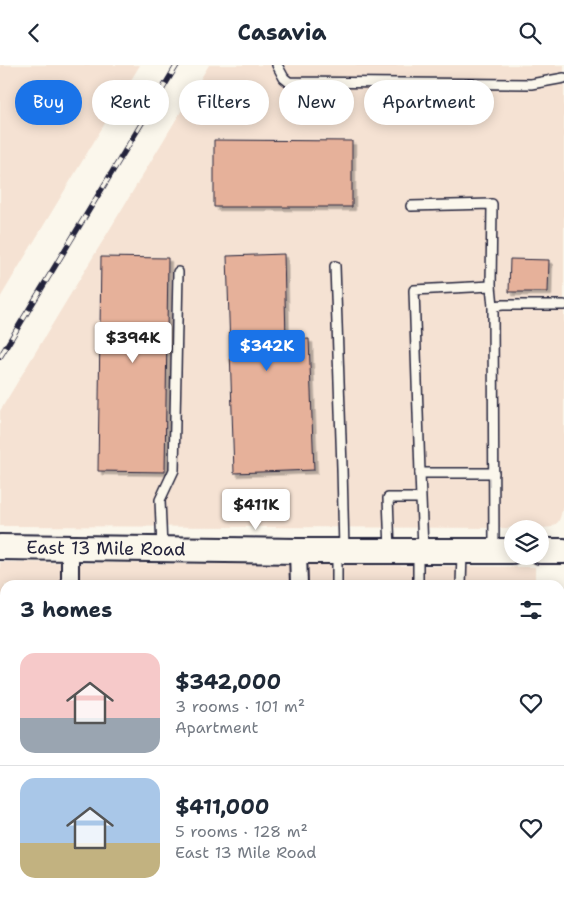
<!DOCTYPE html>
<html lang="en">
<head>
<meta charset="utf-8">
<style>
  :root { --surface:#fff; --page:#f2f2f3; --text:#1f2937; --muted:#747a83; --line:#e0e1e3; --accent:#1a73e8 }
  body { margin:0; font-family:"Shantell Sans",sans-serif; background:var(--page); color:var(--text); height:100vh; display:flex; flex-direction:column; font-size:19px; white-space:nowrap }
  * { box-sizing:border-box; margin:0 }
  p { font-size:16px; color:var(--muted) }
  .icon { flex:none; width:28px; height:28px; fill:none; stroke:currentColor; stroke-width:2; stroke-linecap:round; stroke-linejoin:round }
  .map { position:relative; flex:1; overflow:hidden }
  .panel { position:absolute; left:0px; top:515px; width:565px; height:321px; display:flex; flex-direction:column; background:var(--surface); border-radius:15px 15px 0 0; box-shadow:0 2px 12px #0003 }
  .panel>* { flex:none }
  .guide { position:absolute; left:15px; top:15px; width:535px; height:45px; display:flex; gap:10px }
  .fabs { position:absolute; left:504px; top:455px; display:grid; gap:10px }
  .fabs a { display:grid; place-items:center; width:45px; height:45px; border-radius:50%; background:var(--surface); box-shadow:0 2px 12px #0003; font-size:25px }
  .price { position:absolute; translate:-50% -42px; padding:0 11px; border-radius:5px; background:#fff; color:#222; font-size:16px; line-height:32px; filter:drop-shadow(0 1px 2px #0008) }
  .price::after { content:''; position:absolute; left:50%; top:30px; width:15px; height:11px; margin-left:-8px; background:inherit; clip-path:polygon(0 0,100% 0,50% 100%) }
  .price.selected { background:var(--accent); color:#fff }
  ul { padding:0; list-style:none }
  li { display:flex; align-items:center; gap:15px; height:125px; padding:0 20px }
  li+li { border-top:1px solid var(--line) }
  li span { display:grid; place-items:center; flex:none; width:140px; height:100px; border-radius:15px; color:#555 }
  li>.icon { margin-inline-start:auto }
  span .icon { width:60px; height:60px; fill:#fffc; stroke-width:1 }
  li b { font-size:21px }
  h2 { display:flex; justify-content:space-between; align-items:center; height:60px; padding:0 20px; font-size:21px }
  .chip { padding:0 18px; border-radius:22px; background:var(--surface); box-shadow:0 2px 12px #0003; font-size:18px; line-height:45px }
  .chip.selected { background:var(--accent); color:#fff }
  header { display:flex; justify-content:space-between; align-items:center; height:65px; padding:0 20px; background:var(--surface); font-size:22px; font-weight:700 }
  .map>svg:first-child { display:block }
</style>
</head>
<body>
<header><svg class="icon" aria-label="back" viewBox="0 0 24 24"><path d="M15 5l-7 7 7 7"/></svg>Casavia<svg class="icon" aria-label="search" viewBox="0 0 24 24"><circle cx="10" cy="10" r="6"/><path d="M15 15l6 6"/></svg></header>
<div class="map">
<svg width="564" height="836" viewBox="0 0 564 836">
  <defs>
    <filter id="shadow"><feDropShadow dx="3.5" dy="3.5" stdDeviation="0" flood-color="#0004"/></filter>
  </defs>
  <rect width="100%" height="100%" fill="#fbf7ec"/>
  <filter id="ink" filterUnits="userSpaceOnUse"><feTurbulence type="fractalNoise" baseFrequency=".02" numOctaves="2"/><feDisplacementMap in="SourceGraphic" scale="10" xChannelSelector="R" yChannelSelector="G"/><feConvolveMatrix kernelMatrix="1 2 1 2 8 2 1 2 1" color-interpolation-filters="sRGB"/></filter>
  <g filter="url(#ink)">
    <g fill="#f5e2d3">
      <polygon points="0,0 140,0 0,233"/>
      <polygon points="209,0 564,0 564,438 560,453 558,457 552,462 543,463 0,461 0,346"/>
      <polygon points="0,497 535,502 535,520 5,520 5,831 532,831 531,836 0,836"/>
    </g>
    <g fill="#e6b19a" stroke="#22223b" filter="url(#shadow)">
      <polygon points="214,75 352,76 352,142 214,142"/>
      <polygon points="284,189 286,275 309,274 314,405 234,408 227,191"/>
      <polygon points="101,192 168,193 165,407 98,406"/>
      <polygon points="510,194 549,195 548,227 509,227"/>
      <rect x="0" y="533" width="5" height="132"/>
      <rect x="0" y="715" width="5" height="41"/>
      <polygon points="0,797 5,797 5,831 31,831 31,836 0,836"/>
    </g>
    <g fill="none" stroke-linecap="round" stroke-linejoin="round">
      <g stroke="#22223b" stroke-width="12">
        <g id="lane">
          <polyline points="277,0 284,13 289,17 531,19 564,13"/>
          <polyline points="411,141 492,139 491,221 493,241"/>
          <polyline points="335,201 342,403 344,485"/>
          <polyline points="420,408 414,225 491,221"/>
          <polyline points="162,483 160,435 174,405 178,207"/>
          <polyline points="423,484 420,408 494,408"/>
          <polyline points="390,485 388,433 420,433"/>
          <polyline points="494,485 493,241 503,240 564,240"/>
          <polyline points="337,520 337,488"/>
          <polyline points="418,520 418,486"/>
          <polyline points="461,520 462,488"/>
          <polyline points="0,682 5,681"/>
        </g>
      </g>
      <g stroke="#22223b" stroke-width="20">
        <g id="street">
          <polyline points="70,483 70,520"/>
          <polyline points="298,486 299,520"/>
          <polyline points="74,831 74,836"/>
          <polyline points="303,831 304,836"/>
        </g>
      </g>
      <g stroke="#22223b" stroke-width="28">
        <g id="secondary">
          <path id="s1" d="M0,482L298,486H512"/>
          <polyline points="540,486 564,486"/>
        </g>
      </g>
      <use href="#lane" stroke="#fbf7ec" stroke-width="9"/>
      <use href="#street" stroke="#fbf7ec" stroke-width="16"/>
      <use href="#secondary" stroke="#fbf7ec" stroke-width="24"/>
      <g stroke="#22223b" stroke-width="5.5">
        <polyline id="rail" points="0,292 177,0"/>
      </g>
      <use href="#rail" stroke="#fbf7ec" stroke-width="4" stroke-dasharray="11" stroke-linecap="butt"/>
    </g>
  </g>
  <g text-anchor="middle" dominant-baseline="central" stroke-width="5" stroke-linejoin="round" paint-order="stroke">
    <g font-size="18" fill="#22223b" stroke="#fbf7ec">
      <text stroke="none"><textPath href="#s1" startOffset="106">East 13 Mile Road</textPath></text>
    </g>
  </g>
</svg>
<div class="fabs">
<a><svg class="icon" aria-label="layers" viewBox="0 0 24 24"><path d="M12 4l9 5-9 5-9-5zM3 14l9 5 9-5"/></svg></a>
</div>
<b class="price" style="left:133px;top:299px">$394K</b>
<b class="price selected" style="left:267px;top:307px">$342K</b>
<b class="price" style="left:256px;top:466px">$411K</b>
<div class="guide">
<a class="chip selected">Buy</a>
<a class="chip">Rent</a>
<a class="chip">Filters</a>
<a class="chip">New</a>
<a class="chip">Apartment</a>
</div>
<section class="panel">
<h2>3 homes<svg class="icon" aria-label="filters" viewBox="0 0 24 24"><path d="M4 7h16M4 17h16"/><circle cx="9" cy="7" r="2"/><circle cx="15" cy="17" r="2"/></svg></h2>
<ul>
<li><span style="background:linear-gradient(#f6c9c9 65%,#9aa5b1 0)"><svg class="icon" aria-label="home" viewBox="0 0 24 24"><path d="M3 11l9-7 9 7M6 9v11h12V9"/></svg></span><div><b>$342,000</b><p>3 rooms · 101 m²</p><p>Apartment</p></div><svg class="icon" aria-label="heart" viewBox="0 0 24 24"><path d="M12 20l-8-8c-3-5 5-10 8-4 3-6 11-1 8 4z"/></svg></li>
<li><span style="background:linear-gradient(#a9c7e8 65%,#c2b280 0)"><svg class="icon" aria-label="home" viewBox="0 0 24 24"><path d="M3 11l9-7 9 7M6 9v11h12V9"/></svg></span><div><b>$411,000</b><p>5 rooms · 128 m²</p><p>East 13 Mile Road</p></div><svg class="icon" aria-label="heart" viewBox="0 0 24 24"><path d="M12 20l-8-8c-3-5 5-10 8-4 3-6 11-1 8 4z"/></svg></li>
</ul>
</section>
</div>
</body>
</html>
